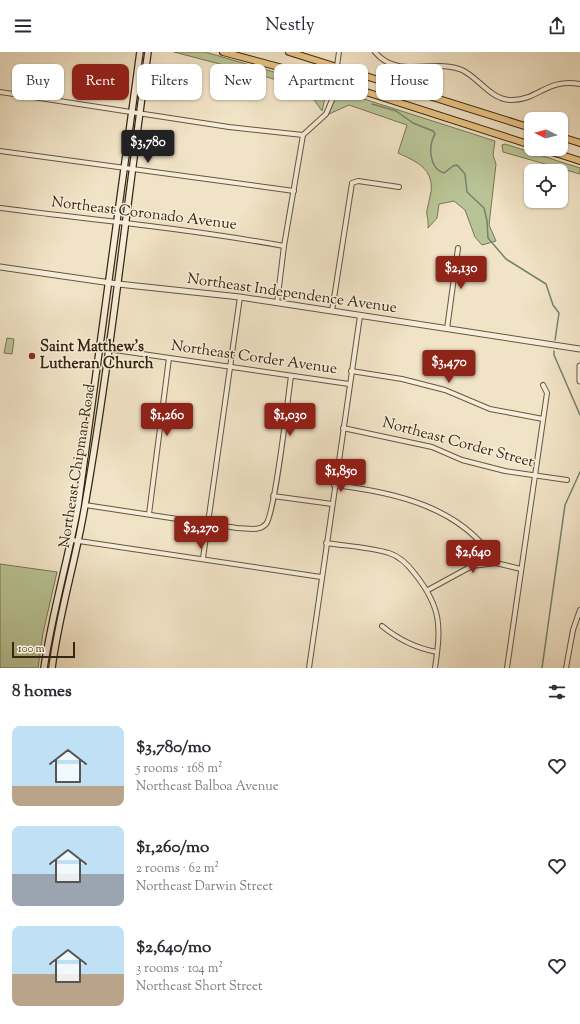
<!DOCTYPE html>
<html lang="en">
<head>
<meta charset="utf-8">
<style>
  :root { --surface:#fff; --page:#f2f2f3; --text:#2b2b33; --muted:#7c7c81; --accent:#8f2418 }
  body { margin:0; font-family:"Sorts Mill Goudy",serif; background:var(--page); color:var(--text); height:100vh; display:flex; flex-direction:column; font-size:15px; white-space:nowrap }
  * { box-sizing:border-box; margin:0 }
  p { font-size:13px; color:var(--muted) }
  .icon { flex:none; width:22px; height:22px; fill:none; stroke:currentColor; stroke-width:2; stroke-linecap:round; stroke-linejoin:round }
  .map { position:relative; height:616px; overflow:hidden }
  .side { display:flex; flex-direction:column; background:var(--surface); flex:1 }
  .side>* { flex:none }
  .hud { position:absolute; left:12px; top:12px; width:556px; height:36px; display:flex; gap:8px }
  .needle { width:26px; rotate:276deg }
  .fabs { position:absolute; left:524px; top:60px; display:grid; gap:8px }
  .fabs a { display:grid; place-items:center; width:44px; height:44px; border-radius:8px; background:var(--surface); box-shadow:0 1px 3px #0004; font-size:20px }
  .scale { position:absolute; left:12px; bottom:10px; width:63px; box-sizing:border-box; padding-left:4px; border:2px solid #382710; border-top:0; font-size:11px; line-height:14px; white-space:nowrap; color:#382710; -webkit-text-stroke:3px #f6edda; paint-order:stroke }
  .price { position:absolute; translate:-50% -34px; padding:0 9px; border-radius:4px; background:var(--accent); color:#fff; font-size:13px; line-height:26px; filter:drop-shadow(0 1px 2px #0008) }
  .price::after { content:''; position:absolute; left:50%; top:24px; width:12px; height:9px; margin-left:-6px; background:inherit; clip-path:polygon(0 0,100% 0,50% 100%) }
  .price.current { background:#222; color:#fff }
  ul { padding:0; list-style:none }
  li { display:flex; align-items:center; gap:12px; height:100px; padding:0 12px }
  li span { display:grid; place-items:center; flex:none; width:112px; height:80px; border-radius:8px; color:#555 }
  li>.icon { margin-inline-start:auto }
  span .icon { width:48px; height:48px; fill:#fffc; stroke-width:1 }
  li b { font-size:17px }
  h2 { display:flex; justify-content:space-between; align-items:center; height:48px; padding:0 12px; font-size:17px }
  .pill { padding:0 14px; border-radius:8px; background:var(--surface); box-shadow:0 1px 3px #0004; font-size:14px; line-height:36px }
  .pill.current { background:var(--accent); color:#fff }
  header { display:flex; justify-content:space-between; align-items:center; height:52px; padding:0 12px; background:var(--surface); font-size:18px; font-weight:600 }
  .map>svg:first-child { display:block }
</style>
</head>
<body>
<header><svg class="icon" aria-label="menu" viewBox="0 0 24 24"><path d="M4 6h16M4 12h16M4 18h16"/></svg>Nestly<svg class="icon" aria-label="share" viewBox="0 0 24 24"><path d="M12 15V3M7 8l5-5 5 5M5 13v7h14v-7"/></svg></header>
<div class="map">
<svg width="580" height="616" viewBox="0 0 580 616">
  <rect width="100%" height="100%" fill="#f1e3c6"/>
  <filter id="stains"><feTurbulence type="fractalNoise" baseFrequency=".005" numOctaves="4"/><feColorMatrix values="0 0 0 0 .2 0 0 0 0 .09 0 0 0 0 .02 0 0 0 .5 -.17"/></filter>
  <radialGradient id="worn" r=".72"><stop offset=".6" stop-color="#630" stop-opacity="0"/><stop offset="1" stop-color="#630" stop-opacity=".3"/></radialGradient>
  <g fill="#b9c496" stroke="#787653">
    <polygon points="174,0 205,0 322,34 326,41 322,59 307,38 258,22"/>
    <path d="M339,39L495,89L493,103L496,112L489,173L496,189L482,193L475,185L465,158L454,149L439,152L437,166L428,176C429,168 426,164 427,158C428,152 430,146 431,140C434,116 415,109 398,101L407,73L349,53L329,62L336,40Z"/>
    <polygon points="505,92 580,116 580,122 503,100 502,93"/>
    <polygon points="7,286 14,287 12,302 4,301"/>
    <polygon points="0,512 57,520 43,581 38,616 0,616"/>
  </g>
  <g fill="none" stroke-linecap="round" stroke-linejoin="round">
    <g stroke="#74826f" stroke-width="1.5">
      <path d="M372,52L396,59L413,71L433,79L435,82C428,94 429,117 444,121L453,114L457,113L465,122L467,140L484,156L487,169L488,186L506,207L546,232L553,253L559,261L555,288"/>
      <polyline points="554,299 554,303 580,363"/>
      <polyline points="542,616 565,453 580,420"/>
    </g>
    <g stroke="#66563e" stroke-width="6">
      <g id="minor">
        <path d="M375,0C398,28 434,6 462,18C479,26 490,47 510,48C538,49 546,26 580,32"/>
        <polyline points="0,40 229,75 303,83"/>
        <polyline points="0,99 294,139"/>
        <path d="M0,156C95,168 190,177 284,194"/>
        <polyline points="277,251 284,194 303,83 326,62 332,48 339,0"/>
        <polyline points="332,259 352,131 358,129 399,135"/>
        <polyline points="447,277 458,196"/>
        <polyline points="108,297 349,332"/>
        <polyline points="351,319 402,327 445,338 490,357 543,367"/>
        <polyline points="343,376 432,395 462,408 505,419 567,428"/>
        <path d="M334,433C394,440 463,455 496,511"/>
        <polyline points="273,444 332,452"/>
        <path d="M85,453L237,476C247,476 259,480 266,472C275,462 288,345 291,324"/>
        <polyline points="149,462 169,306"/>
        <polyline points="72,488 321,525"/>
        <path d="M326,491C346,494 369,495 389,501C399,504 409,514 415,522C442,556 441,575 435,616"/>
        <polyline points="203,506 240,245"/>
        <polyline points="428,538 472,514 496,511 521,517"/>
        <path d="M382,574C399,588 415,596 437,600"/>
        <polyline points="309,616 360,264"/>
        <polyline points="507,616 547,341 543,333"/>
        <polyline points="566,616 573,578 580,558"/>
      </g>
    </g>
    <g stroke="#66563e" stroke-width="7">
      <g id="tertiary">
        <polyline points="0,215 118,232 240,245 580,297"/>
        <polyline points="580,314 580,329"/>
      </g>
    </g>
    <g stroke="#382710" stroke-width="8">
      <g id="secondary">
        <path d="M44,616C52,561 68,508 78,454L140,0"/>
        <path d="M52,616C59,561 76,508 85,453C111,303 127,151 148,0"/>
      </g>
    </g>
    <g stroke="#382710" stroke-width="8">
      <g id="primary">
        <polyline points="223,0 335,30 531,93"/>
        <polyline points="289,0 531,76"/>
        <polyline points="561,85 580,91"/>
        <polyline points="543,97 580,109"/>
      </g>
    </g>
    <use href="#minor" stroke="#f6edda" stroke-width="4"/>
    <use href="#tertiary" stroke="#f6edda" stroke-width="5"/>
    <use href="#secondary" stroke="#f6edda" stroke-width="5.5"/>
    <use href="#primary" stroke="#e8c283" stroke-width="6"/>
  </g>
  <circle fill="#8f2418" stroke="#f6edda" stroke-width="1.5" cx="32" cy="304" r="4"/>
  <g text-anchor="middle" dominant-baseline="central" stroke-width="3" stroke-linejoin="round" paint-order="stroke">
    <g font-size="15" fill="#382710" stroke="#f6edda">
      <text transform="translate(144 162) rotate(7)">Northeast Coronado Avenue</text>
      <text transform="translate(292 242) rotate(8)">Northeast Independence Avenue</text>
      <text transform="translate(254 306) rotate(8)">Northeast Corder Avenue</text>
      <text transform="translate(458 391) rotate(15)">Northeast Corder Street</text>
      <text transform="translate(78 414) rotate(-81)">Northeast Chipman Road</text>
    </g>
    <g font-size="15" font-weight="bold" fill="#382710" stroke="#f6edda" text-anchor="start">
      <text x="40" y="295">Saint Matthew's<tspan x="40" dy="17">Lutheran Church</tspan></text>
    </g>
  </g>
  <rect width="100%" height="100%" filter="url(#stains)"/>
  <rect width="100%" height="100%" fill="url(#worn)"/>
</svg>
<div class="fabs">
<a><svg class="needle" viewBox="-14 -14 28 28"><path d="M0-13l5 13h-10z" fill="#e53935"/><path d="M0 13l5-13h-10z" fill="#7c7c81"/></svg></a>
<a><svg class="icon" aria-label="locate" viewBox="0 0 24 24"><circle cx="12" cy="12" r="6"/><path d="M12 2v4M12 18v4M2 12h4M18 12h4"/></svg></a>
</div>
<div class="scale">100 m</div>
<b class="price current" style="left:148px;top:112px">$3,780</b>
<b class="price" style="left:461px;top:238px">$2,130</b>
<b class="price" style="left:449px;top:332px">$3,470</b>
<b class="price" style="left:167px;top:385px">$1,260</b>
<b class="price" style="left:290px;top:385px">$1,030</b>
<b class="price" style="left:341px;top:441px">$1,850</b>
<b class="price" style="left:201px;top:498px">$2,270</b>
<b class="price" style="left:473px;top:522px">$2,640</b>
<div class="hud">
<a class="pill">Buy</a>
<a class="pill current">Rent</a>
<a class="pill">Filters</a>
<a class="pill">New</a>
<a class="pill">Apartment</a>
<a class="pill">House</a>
</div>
</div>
<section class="side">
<h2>8 homes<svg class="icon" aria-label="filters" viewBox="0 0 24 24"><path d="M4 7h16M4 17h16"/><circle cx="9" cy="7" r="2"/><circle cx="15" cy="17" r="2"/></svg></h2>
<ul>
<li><span style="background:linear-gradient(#bfe0f5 75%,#b9a48a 0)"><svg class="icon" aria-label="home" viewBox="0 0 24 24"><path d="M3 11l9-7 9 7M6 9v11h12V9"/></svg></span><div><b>$3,780/mo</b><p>5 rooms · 168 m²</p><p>Northeast Balboa Avenue</p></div><svg class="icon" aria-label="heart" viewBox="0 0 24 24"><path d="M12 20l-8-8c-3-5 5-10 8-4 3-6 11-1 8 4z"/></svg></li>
<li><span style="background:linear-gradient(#bfe0f5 60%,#9aa5b1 0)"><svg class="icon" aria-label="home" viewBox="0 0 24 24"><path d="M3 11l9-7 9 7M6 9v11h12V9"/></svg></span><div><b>$1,260/mo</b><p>2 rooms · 62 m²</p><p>Northeast Darwin Street</p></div><svg class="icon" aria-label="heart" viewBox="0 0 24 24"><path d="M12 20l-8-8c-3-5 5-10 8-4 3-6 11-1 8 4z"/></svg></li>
<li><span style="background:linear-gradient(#bfe0f5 60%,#b9a48a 0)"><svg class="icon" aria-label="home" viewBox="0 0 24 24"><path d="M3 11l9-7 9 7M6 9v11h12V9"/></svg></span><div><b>$2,640/mo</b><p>3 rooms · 104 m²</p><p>Northeast Short Street</p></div><svg class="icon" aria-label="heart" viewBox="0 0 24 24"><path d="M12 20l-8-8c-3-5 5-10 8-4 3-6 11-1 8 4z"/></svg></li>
</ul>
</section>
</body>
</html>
